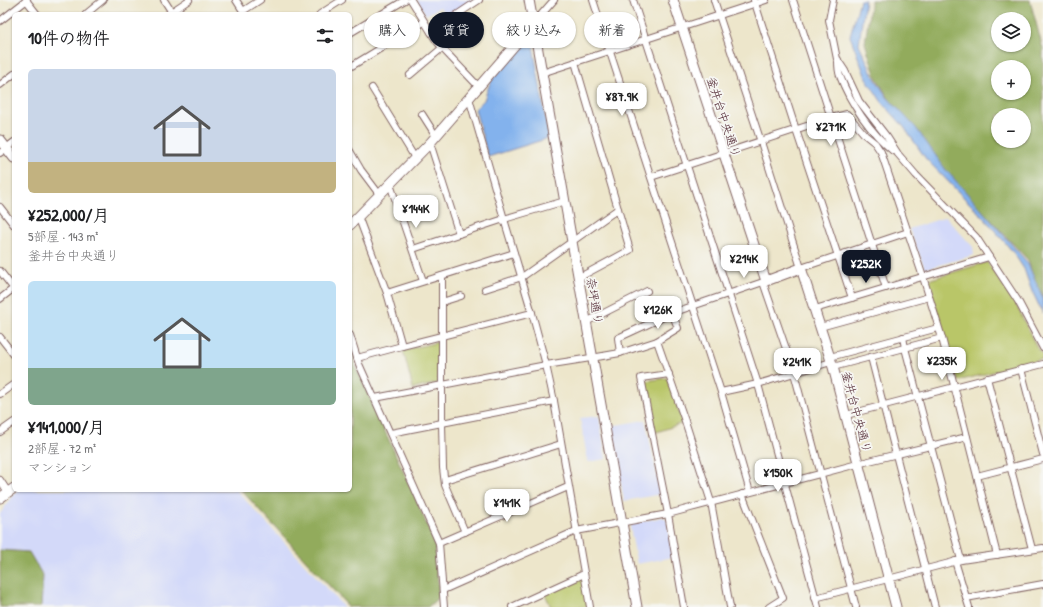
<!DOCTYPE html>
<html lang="ja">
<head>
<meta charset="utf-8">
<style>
  :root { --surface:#fff; --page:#f6f6f6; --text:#202124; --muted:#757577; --accent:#111827 }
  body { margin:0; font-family:"Patrick Hand","Klee One",sans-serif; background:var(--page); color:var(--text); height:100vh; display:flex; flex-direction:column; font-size:15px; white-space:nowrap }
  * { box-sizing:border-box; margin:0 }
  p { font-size:13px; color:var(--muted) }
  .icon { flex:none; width:22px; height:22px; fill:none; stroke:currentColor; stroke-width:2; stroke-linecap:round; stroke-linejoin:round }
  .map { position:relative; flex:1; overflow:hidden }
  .drawer { position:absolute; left:12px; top:12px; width:340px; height:480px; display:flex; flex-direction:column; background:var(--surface); border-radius:6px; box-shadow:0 1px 3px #0004 }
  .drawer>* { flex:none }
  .hud { position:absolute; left:364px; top:12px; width:380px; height:36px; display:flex; gap:8px }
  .tools { position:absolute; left:991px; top:12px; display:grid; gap:8px }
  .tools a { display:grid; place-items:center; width:40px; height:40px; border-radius:50%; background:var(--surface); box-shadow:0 1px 3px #0004; font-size:20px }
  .price { position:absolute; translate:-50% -34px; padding:0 9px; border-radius:8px; background:#fff; color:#222; font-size:13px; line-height:26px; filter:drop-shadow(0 1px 2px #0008) }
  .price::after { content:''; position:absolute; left:50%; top:24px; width:12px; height:9px; margin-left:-6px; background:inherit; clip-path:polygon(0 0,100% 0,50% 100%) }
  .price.on { background:var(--accent); color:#fff }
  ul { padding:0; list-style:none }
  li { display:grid; align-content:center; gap:8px; height:212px; padding:0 16px }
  li span { display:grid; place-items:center; height:124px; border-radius:6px; color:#555 }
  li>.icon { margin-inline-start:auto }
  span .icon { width:72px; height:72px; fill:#fffc; stroke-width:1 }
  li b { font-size:17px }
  h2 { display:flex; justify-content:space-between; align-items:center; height:48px; padding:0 16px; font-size:17px }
  .pill { padding:0 14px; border-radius:18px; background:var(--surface); box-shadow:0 1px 3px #0004; font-size:14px; line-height:36px }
  .pill.on { background:var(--accent); color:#fff }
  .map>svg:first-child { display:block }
</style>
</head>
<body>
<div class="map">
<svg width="1043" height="607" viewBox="0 0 1043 607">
  <rect width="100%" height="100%" fill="#f6f6f2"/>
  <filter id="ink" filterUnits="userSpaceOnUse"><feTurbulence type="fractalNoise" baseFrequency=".025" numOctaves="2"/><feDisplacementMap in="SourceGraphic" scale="8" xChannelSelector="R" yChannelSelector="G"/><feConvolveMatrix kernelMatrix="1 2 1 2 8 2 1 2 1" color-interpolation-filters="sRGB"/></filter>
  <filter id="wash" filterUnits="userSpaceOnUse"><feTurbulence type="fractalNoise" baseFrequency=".012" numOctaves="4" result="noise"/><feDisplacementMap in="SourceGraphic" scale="16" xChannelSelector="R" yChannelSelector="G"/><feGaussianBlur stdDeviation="0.9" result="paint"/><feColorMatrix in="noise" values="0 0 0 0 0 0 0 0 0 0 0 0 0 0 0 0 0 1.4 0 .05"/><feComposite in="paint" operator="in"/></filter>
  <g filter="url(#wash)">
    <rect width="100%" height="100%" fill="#ede6cb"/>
    <g fill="#d3d9f9">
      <polygon points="417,0 475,0 447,19 440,7 426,15"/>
      <polygon points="946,217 973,247 974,255 925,269 909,229"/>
      <polygon points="599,416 606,459 588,462 580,418"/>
      <polygon points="645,420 661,494 624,501 611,426"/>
      <polygon points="19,490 236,490 344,607 0,607 0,514 12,496"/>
      <polygon points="663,517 667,520 674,557 637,564 630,527 633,523"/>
    </g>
    <g fill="#b9c668" stroke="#82724a">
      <polygon points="987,262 1015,302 1035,344 1043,355 1043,359 958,381 928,280"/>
      <polygon points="439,342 438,383 413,389 403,350"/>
      <polygon points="667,378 683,423 654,433 645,381"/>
      <polygon points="583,577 588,607 551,607 545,594"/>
    </g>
    <g fill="#92ab5c" stroke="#6e6544" fill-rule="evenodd">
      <path d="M871,0H1030L1043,49V305L1039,297L1028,260L946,172L892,104L876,77L865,43ZM998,19H1024V45H998ZM998,67H1024V93H998ZM998,115H1024V141H998Z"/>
      <polygon points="350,351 352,359 415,497 435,544 439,597 428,607 347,607 346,604 241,490 350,490"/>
      <polygon points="0,550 29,552 43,576 41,607 0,607"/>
    </g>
    <g fill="#83b2ed" stroke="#66688c">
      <polygon points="860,0 865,0 859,44 873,75 887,97 916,128 946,170 965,191 1027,262 1043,298 1043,314 1031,289 1024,269 1013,252 984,218 926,159 904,127 881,101 866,78 850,36"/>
      <polygon points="527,38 532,40 549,138 488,157 475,109 484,100 491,80"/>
    </g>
  </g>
  <g filter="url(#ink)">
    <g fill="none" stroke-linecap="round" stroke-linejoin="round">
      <g stroke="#836563" stroke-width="8">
        <g id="street">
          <polyline points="26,0 37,14"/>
          <polyline points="164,0 173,14"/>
          <polyline points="236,0 243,11 260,0"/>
          <polyline points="411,0 434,37 442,48 479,87"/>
          <polyline points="593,0 721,392 750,492"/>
          <polyline points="633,0 758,384 818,607"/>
          <polyline points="714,0 761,142 801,268 908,232"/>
          <polyline points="754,0 796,130 852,298"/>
          <polyline points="793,0 886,288"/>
          <polyline points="833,0 829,20 837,59 845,71 859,101 887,137 898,154 916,175 976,237 1018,301 1043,348"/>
          <polyline points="86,14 103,0"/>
          <polyline points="168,14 189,0"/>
          <polyline points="320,14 342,0"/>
          <polyline points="0,21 27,0"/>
          <polyline points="533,24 554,0"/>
          <polyline points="431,32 479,0"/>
          <polyline points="350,33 405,0"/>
          <path d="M838,60C838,65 838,71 840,76C850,103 871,133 893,151"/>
          <polyline points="575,62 630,250 578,278"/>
          <polyline points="350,67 424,22"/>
          <polyline points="542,73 766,0"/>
          <polyline points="410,75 442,48"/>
          <polyline points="0,85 14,74"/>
          <polyline points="372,88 415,158"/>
          <polyline points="469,98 504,219 532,313 546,365 554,401 590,607"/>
          <polyline points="422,114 436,136"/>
          <polyline points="430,143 459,234"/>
          <polyline points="350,151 361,170 379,194"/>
          <polyline points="0,153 14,142"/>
          <polyline points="651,177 831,118 847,114 865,135 875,143 881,152 923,277 942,338 997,555"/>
          <polyline points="390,184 423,281"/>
          <polyline points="0,207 14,225"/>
          <polyline points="358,216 387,293"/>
          <polyline points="413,249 504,219 565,201"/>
          <polyline points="0,271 14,289"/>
          <polyline points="442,276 442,423 443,468 445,485 465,532"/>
          <polyline points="763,282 793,369 856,607"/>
          <polyline points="485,289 522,277 618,209"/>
          <polyline points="0,299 14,288"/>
          <polyline points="442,302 461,296"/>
          <polyline points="815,309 989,257"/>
          <polyline points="586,322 647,291"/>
          <polyline points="820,327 929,297"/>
          <polyline points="350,335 359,364 439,543 444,607"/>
          <polyline points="0,337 14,355"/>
          <polyline points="903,337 905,348 961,560"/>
          <polyline points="657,341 678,328 672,313"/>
          <polyline points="402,346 532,313"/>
          <polyline points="620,353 618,338 672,313 766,281"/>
          <polyline points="830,357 938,328"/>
          <polyline points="871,357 935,607"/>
          <polyline points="357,358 402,346 387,293 514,253"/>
          <polyline points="833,367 942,338"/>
          <polyline points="1021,369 1043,454"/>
          <polyline points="669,374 641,378 668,514 684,607"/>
          <polyline points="987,378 1032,549"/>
          <polyline points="721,392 758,384 831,362"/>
          <polyline points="0,394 14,384"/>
          <polyline points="375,398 546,365 597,357 620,353 657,341 685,421 711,502 730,607"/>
          <polyline points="846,415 1043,364"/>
          <polyline points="0,432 14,422"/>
          <polyline points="391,433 554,401"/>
          <polyline points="977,476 1043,459"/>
          <polyline points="0,480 8,492"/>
          <polyline points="445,480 561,444"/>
          <polyline points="742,494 783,598 769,607"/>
          <polyline points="439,543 568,487"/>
          <polyline points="955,561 969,607"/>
          <polyline points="443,590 576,531 668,514 865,462 967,437"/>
          <polyline points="815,598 961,560 1043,548"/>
          <polyline points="966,598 1043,584"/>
          <polyline points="512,607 584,574"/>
        </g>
      </g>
      <g stroke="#836563" stroke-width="11">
        <g id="secondary">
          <polyline points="529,0 637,607"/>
          <polyline points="673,0 766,281 801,268 833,367 896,607"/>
          <polyline points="0,140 14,158"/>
          <polyline points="350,225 430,143 533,24"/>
          <polyline points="0,498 14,488"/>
        </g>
      </g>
      <use href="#street" stroke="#fff" stroke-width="6"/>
      <use href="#secondary" stroke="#fff" stroke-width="9"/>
    </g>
  </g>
  <g text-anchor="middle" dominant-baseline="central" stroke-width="3.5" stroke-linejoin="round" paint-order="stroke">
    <g font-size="12" fill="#4a1f2b" stroke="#f6f6f2">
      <text transform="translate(724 117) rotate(72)">釜井台中央通り</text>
      <text transform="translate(595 301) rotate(80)">奈坪通り</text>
      <text transform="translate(857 412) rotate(75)">釜井台中央通り</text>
    </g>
  </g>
</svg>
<div class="tools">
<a><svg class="icon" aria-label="layers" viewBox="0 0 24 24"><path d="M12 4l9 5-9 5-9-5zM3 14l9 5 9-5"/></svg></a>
<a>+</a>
<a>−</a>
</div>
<b class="price" style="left:622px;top:117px">¥87.9K</b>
<b class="price" style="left:831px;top:147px">¥271K</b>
<b class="price" style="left:416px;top:229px">¥144K</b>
<b class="price" style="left:744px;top:279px">¥214K</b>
<b class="price on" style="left:866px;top:284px">¥252K</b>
<b class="price" style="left:658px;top:330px">¥126K</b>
<b class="price" style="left:942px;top:381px">¥235K</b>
<b class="price" style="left:797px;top:382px">¥241K</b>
<b class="price" style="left:778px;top:493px">¥150K</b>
<b class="price" style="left:507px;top:523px">¥141K</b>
<div class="hud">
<a class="pill">購入</a>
<a class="pill on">賃貸</a>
<a class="pill">絞り込み</a>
<a class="pill">新着</a>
</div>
<section class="drawer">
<h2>10件の物件<svg class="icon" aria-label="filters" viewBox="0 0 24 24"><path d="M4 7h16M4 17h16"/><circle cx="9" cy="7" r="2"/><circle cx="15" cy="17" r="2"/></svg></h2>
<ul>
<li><span style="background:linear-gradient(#c9d6e8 75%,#c2b280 0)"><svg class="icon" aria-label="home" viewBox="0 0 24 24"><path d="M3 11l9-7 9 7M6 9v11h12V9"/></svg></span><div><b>¥252,000/月</b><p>5部屋 · 143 m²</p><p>釜井台中央通り</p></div></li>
<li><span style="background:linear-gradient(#bfe0f5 70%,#7fa58c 0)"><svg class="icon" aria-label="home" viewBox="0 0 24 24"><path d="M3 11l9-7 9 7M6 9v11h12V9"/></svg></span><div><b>¥141,000/月</b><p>2部屋 · 72 m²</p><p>マンション</p></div></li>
</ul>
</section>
</div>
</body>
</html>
